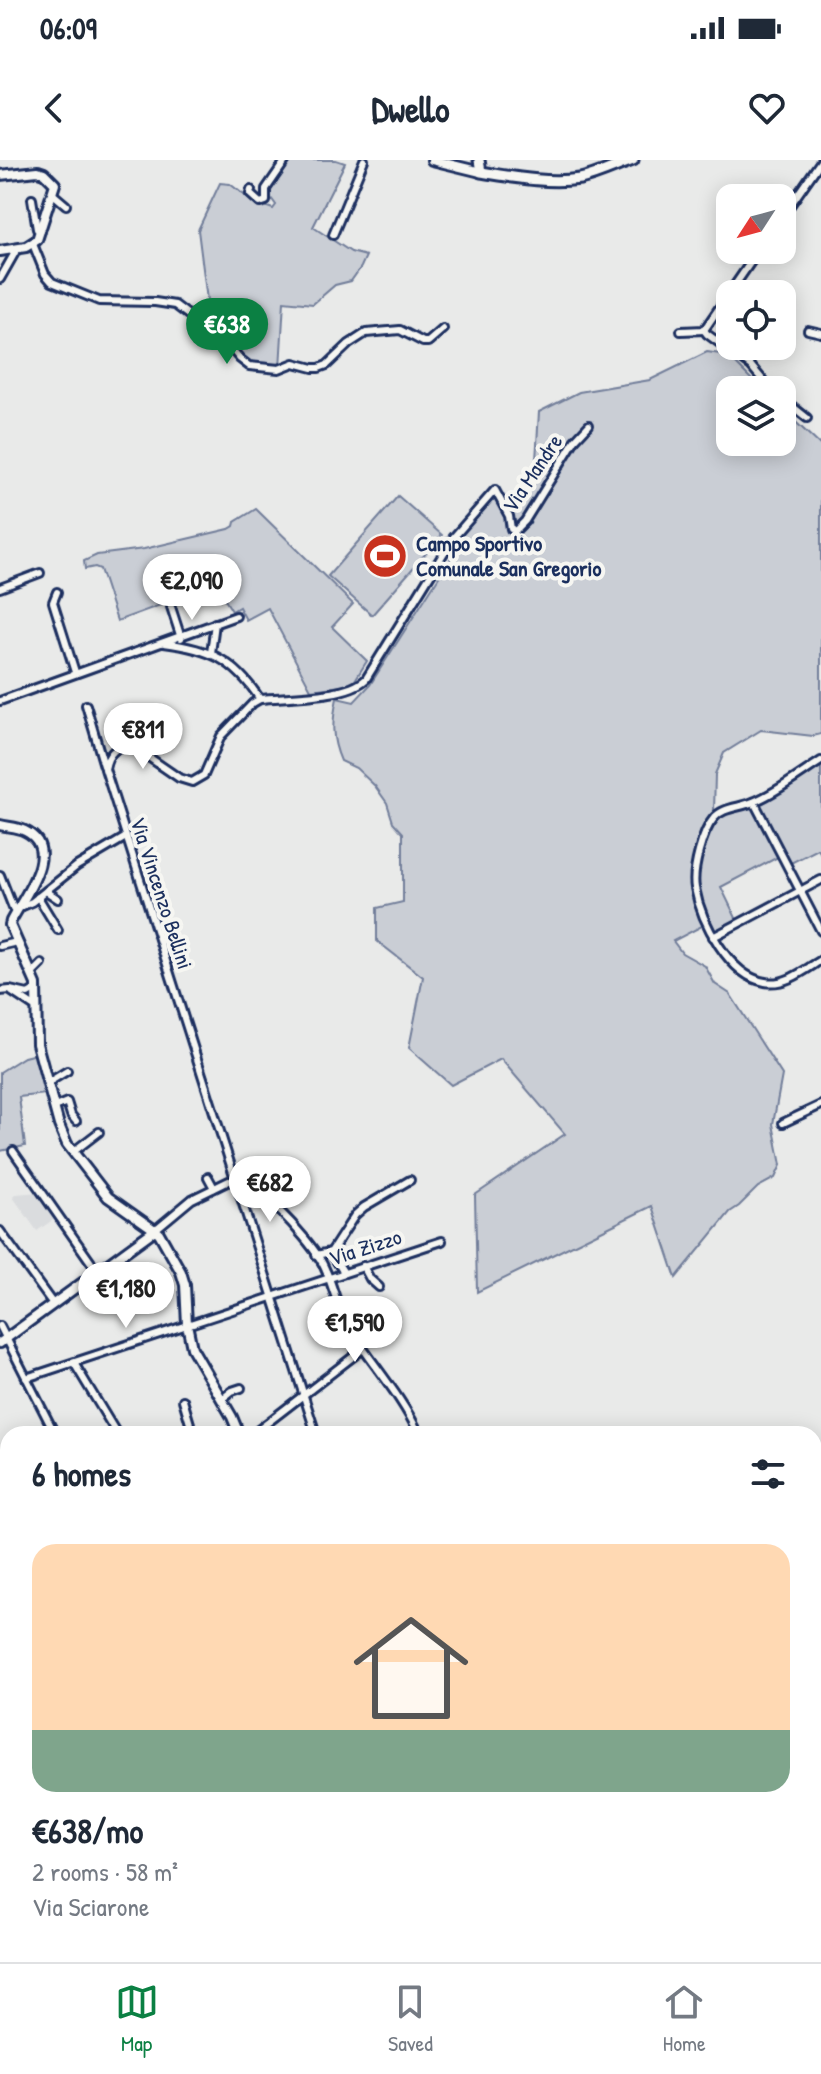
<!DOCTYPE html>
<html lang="en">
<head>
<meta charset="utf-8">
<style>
  :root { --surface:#fff; --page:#f2f2f3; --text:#1f2937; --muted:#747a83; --line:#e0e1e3; --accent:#0b8043 }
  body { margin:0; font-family:"Patrick Hand",sans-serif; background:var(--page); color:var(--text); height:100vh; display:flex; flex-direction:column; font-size:30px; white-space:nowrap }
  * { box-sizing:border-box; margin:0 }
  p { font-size:26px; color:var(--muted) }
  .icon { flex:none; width:44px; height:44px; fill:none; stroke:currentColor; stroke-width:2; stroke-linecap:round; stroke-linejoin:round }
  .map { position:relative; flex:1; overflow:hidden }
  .details { position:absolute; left:0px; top:1266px; width:822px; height:536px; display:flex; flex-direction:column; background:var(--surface); border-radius:24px 24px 0 0; box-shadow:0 4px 20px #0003 }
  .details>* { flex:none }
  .needle { width:52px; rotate:234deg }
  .fabs { position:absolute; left:716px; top:24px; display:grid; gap:16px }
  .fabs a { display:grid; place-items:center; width:80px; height:80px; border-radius:16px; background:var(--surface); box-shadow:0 4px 20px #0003; font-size:40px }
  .price { position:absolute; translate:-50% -68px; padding:0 18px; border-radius:28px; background:#fff; color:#222; font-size:26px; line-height:52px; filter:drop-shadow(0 2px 4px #0008) }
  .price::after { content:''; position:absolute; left:50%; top:48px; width:24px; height:18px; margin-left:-12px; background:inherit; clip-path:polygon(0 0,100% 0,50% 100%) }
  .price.selected { background:var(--accent); color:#fff }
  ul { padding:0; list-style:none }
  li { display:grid; align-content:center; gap:16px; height:424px; padding:0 32px }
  li span { display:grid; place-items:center; height:248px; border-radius:24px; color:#555 }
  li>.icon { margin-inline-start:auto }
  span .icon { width:144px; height:144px; fill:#fffc; stroke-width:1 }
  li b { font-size:34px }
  h2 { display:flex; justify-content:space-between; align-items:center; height:96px; padding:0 32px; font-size:34px }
  .status { display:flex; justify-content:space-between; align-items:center; height:56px; padding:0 40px; background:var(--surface); direction:ltr }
  .status svg { height:22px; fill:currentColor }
  header { display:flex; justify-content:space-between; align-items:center; height:104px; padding:0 32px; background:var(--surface); font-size:36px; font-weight:800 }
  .tab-bar { display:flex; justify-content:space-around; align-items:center; height:112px; border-top:2px solid var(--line); background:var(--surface); font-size:22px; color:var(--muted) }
  .tab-bar a { display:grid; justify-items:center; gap:4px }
  .tab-bar .selected { color:var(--accent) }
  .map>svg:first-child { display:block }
</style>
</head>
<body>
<div class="status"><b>06:09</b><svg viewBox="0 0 49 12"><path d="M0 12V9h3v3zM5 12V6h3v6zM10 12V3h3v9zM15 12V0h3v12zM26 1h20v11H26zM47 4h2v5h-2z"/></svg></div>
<header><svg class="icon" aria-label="back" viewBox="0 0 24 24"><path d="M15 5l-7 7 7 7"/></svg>Dwello<svg class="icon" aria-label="heart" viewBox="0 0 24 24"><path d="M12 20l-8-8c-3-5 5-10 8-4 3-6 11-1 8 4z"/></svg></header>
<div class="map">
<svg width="821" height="1802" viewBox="0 0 821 1802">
  <rect width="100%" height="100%" fill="#e9eae9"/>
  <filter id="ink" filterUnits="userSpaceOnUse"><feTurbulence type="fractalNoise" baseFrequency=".0125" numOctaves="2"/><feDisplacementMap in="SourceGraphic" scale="16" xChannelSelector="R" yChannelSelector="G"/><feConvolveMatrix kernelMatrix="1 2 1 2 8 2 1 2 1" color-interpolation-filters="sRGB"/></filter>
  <g filter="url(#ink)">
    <polygon fill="#dadcde" points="39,1032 57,1057 37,1071 13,1037 16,1034"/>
    <g fill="#caced5" stroke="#727e9a" stroke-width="2">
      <polygon points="291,0 336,0 345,3 313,67 351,92 366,96 361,107 351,121 335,125 313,144 284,141 280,208 247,203 233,185 224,178 225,166 217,155 209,156 198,70 220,23 230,24 253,42 273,49 276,45 271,38 270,30"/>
      <path d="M707,192L727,195L762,230H730V282H782V249L821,286V574L813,576L761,570L724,593L715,614L714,652L704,665L693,709L691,727L704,765L673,781L682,793L705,806L715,824L730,834L782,915L773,964L781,1005L775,1018L758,1027L739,1046L730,1052L676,1118L652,1046L477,1132L475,1035L565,974L501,899L451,925L409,888L423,817L377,781V748L403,742V673L393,662L387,643L375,626L356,608L341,601C331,578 332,562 337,538L354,542L370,525L456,390L457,383L455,380L495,334L506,355L536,300L539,252L579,232L650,220Z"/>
      <polygon points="398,336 442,375 372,455 328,416"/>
      <polygon points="256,349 353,444 332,467 367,501 355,520 349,525 311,530 268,448 246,460 239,447 232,451 199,398 160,412 169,442 117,461 100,409 95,407 85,409 84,401 97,395 144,389 229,369 234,366 235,362"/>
      <polygon points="821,606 821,694 818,689 789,704 759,645"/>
      <path d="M752,646L778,697L721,727L737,760L714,773C707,758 698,742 697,725C695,710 708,662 722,655C730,650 743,648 752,646Z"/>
      <polygon points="36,894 46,934 19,937 25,986 0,991 0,912 24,897"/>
      <polygon points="814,1638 821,1644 821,1751 814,1749"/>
      <polygon points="814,1760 821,1762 821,1802 727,1802 727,1794 814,1794"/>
      <polygon points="171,1794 329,1794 329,1802 200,1802"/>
    </g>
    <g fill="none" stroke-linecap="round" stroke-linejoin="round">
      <g stroke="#1b2f5e" stroke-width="12">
        <g id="minor">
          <polyline points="251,30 250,34 260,43 266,41 266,29 286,0"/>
          <polyline points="53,34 66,45"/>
          <polyline points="32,39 37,69 41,71"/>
          <polyline points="782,57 821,1"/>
          <polyline points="333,75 364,0"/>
          <polyline points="33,84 45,114 52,122 99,141 155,142 175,145 204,167 209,175 229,186 240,199 249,206 279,209 294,203 313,208 319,208 327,205 349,184 366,173 400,170 423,182 428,182 443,169"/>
          <polyline points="0,119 17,89"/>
          <polyline points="704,170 707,174 751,206 771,230"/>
          <polyline points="808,170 821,173"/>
          <polyline points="681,171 704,170 759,90"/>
          <polyline points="782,238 807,258"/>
          <polyline points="0,428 40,413"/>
          <polyline points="57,432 53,442 75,512"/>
          <polyline points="171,447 181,478"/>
          <path d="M164,483C211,489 234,500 260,539"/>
          <polyline points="211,493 215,463"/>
          <polyline points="0,541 236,456"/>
          <polyline points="86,545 104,606"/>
          <path d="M821,601C802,613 773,635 753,642C739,648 723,647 714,658C702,672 692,711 695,728C701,761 729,816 765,822C785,826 805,810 821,800"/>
          <polyline points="754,642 821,771"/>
          <polyline points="0,715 15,753"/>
          <polyline points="46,731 58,739"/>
          <polyline points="38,737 58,770"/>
          <polyline points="18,748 32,742 77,706 126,677"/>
          <polyline points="713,777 821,720"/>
          <polyline points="0,786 17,782"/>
          <polyline points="32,814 42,804"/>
          <polyline points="0,831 10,830 28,834 36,829"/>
          <polyline points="12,832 36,848"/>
          <polyline points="49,922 67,911"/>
          <polyline points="55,947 67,942 71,955 76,961"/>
          <polyline points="783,963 821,945"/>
          <polyline points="13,991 97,1111"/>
          <polyline points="73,992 99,972"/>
          <polyline points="208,1017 214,1028"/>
          <path d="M156,1069L192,1039L229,1021C255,1017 307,1078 320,1099C333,1120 335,1145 348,1166C371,1203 401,1235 419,1274"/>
          <polyline points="0,1071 53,1144"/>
          <polyline points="331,1092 355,1055 364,1047 410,1020"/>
          <polyline points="316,1095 331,1092 344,1113"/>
          <polyline points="363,1106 370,1119 379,1127"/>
          <polyline points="0,1166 55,1274"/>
          <polyline points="74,1203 117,1274"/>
          <polyline points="26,1218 442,1081"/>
          <polyline points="222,1239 232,1231 241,1228"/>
          <polyline points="183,1240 193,1274"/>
          <polyline points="253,1274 363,1189"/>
          <path d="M316,1274L105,609C108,593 116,584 134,587L179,618L192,622L204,615L221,576L253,543L260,539C288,536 346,538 366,519L453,378L495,330L509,356L511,369L515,371L525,361L575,280L589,265"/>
          <path d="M0,1522C9,1539 9,1551 0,1569"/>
          <polyline points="0,1598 8,1598"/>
        </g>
      </g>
      <g stroke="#1b2f5e" stroke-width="14">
        <g id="tertiary">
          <polyline points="432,0 481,12"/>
          <polyline points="0,15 38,11 44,13 55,24 37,80 26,87 0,91"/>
          <path d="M0,665C8,667 18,667 25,671C63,689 22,739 11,761L10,765L36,824L37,884L59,965L67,984L108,1037L159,1073L181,1112L185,1125L187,1164L192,1188L232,1257L239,1274"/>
          <polyline points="0,1183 156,1069"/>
          <polyline points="0,1341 8,1342"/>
          <polyline points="334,1794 334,1802"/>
        </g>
      </g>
      <g stroke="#1b2f5e" stroke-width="15">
        <g id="secondary">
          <path d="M479,0L481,12C513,17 548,24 580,19C598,15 616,6 633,0"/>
          <polyline points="814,1379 821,1377"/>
          <polyline points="814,1525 821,1519"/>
          <polyline points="814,1538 821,1536"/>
          <polyline points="0,1671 8,1671"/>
          <polyline points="595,1794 657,1796 681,1799 703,1794"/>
        </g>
      </g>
      <g stroke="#1b2f5e" stroke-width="17">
        <g id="motorway">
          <polyline points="814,1756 821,1758"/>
          <polyline points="721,1800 724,1794"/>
        </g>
      </g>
      <use href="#minor" stroke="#f6f6f2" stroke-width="6"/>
      <use href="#tertiary" stroke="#f6f6f2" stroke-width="8"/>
      <use href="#secondary" stroke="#f6f6f2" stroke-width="9"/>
      <use href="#motorway" stroke="#f6f6f2" stroke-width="11"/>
    </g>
  </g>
  <defs>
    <g id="stadium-disc" transform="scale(2.3)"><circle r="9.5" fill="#c8321e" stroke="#f6f6f2"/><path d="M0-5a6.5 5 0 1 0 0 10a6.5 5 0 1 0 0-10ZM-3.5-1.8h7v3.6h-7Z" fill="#fff"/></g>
  </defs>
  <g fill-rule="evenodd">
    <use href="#stadium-disc" x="385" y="396"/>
  </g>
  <g text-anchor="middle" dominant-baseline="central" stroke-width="8" stroke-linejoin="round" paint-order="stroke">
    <g font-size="22" fill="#1b2f5e" stroke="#f6f6f2">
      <text transform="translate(532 313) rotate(-56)">Via Mandre</text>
      <text transform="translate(162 733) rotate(72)">Via Vincenzo Bellini</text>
      <text transform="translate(365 1087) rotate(-18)">Via Zizzo</text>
    </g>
    <g font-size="22" font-weight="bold" fill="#1b2f5e" stroke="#f6f6f2" text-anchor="start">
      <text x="416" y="383">Campo Sportivo<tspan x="416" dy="25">Comunale San Gregorio</tspan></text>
    </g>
  </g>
</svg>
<div class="fabs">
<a><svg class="needle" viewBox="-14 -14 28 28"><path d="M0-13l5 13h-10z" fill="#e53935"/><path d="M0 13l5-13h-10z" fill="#747a83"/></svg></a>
<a><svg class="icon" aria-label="locate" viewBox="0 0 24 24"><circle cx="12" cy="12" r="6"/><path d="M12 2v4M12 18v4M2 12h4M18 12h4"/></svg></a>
<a><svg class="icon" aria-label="layers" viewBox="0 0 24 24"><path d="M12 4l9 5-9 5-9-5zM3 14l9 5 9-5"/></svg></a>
</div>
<b class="price selected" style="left:227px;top:206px">€638</b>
<b class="price" style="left:192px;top:462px">€2,090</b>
<b class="price" style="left:143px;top:611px">€811</b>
<b class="price" style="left:270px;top:1064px">€682</b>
<b class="price" style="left:126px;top:1170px">€1,180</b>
<b class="price" style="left:355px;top:1204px">€1,590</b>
<section class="details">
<h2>6 homes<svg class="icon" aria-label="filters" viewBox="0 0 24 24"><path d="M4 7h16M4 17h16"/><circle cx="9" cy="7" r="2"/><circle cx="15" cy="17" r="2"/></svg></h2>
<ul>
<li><span style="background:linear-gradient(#ffd9b3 75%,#7fa58c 0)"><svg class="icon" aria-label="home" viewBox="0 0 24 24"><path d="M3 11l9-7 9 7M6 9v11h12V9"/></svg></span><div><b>€638/mo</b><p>2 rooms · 58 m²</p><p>Via Sciarone</p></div></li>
</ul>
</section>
</div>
<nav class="tab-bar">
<a class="selected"><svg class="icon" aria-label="map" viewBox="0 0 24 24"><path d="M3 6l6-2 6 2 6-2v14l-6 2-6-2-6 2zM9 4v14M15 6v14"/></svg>Map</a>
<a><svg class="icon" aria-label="saved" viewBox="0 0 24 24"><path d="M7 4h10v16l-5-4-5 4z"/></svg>Saved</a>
<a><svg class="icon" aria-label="home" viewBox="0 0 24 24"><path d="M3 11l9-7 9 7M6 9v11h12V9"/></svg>Home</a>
</nav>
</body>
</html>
